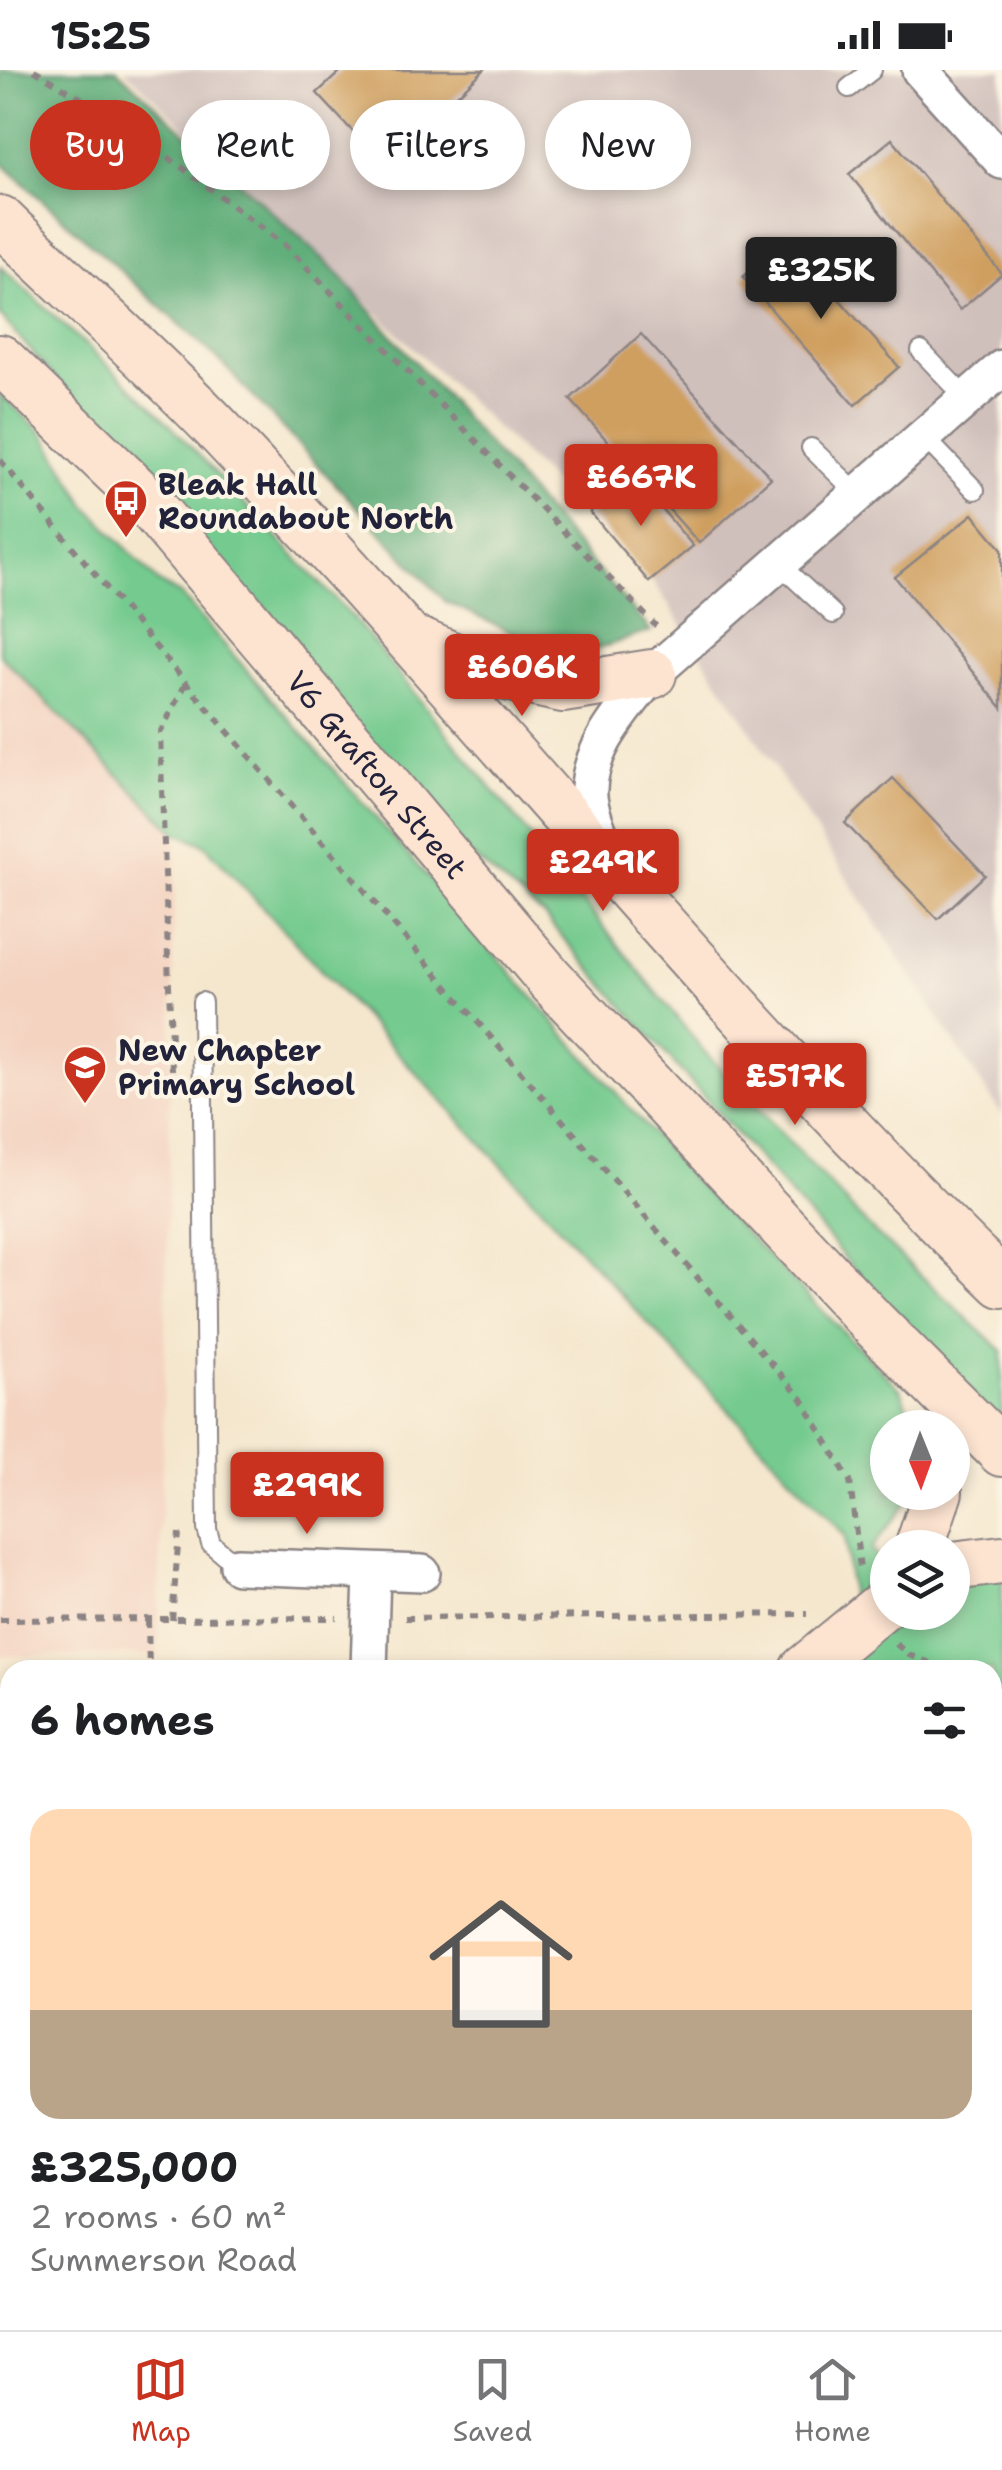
<!DOCTYPE html>
<html lang="en">
<head>
<meta charset="utf-8">
<style>
  :root { --surface:#fff; --page:#f6f6f6; --text:#202124; --muted:#757577; --line:#e0e0e0; --accent:#c8321e }
  body { margin:0; font-family:"Shantell Sans",sans-serif; background:var(--page); color:var(--text); height:100vh; display:flex; flex-direction:column; font-size:38px; white-space:nowrap }
  * { box-sizing:border-box; margin:0 }
  p { font-size:32px; color:var(--muted) }
  .icon { flex:none; width:55px; height:55px; fill:none; stroke:currentColor; stroke-width:2; stroke-linecap:round; stroke-linejoin:round }
  .map { position:relative; flex:1; overflow:hidden }
  .panel { position:absolute; left:0px; top:1590px; width:1002px; height:670px; display:flex; flex-direction:column; background:var(--surface); border-radius:30px 30px 0 0; box-shadow:0 5px 15px #0003 }
  .panel>* { flex:none }
  .top-card { position:absolute; left:30px; top:30px; width:942px; height:90px; display:flex; gap:20px }
  .needle { width:65px; rotate:179deg }
  .controls { position:absolute; left:870px; top:1340px; display:grid; gap:20px }
  .controls a { display:grid; place-items:center; width:100px; height:100px; border-radius:50%; background:var(--surface); box-shadow:0 5px 15px #0003; font-size:50px }
  .price { position:absolute; translate:-50% -85px; padding:0 22px; border-radius:10px; background:var(--accent); color:#fff; font-size:32px; line-height:65px; filter:drop-shadow(0 2px 5px #0008) }
  .price::after { content:''; position:absolute; left:50%; top:60px; width:30px; height:22px; margin-left:-15px; background:inherit; clip-path:polygon(0 0,100% 0,50% 100%) }
  .price.on { background:#222; color:#fff }
  ul { padding:0; list-style:none }
  li { display:grid; align-content:center; gap:20px; height:530px; padding:0 30px }
  li span { display:grid; place-items:center; height:310px; border-radius:30px; color:#555 }
  li>.icon { margin-inline-start:auto }
  span .icon { width:180px; height:180px; fill:#fffc; stroke-width:1 }
  li b { font-size:42px }
  h2 { display:flex; justify-content:space-between; align-items:center; height:120px; padding:0 30px; font-size:42px }
  .tag { padding:0 35px; border-radius:45px; background:var(--surface); box-shadow:0 5px 15px #0003; font-size:35px; line-height:90px }
  .tag.on { background:var(--accent); color:#fff }
  .status { display:flex; justify-content:space-between; align-items:center; height:70px; padding:0 50px; background:var(--surface); direction:ltr }
  .status svg { height:28px; fill:currentColor }
  .dock { display:flex; justify-content:space-around; align-items:center; height:140px; border-top:2px solid var(--line); background:var(--surface); font-size:28px; color:var(--muted) }
  .dock a { display:grid; justify-items:center; gap:5px }
  .dock .on { color:var(--accent) }
  .map>svg:first-child { display:block }
</style>
</head>
<body>
<div class="status"><b>15:25</b><svg viewBox="0 0 49 12"><path d="M0 12V9h3v3zM5 12V6h3v6zM10 12V3h3v9zM15 12V0h3v12zM26 1h20v11H26zM47 4h2v5h-2z"/></svg></div>
<div class="map">
<svg width="1002" height="2260" viewBox="0 0 1002 2260">
  <rect width="100%" height="100%" fill="#fcf5e5"/>
  <filter id="ink" filterUnits="userSpaceOnUse"><feTurbulence type="fractalNoise" baseFrequency=".01" numOctaves="2"/><feDisplacementMap in="SourceGraphic" scale="20" xChannelSelector="R" yChannelSelector="G"/><feConvolveMatrix kernelMatrix="1 2 1 2 8 2 1 2 1" color-interpolation-filters="sRGB"/></filter>
  <filter id="wash" filterUnits="userSpaceOnUse"><feTurbulence type="fractalNoise" baseFrequency=".0048" numOctaves="4" result="noise"/><feDisplacementMap in="SourceGraphic" scale="40" xChannelSelector="R" yChannelSelector="G"/><feGaussianBlur stdDeviation="2.25" result="paint"/><feColorMatrix in="noise" values="0 0 0 0 0 0 0 0 0 0 0 0 0 0 0 0 0 1.4 0 .05"/><feComposite in="paint" operator="in"/></filter>
  <g filter="url(#wash)">
    <rect width="100%" height="100%" fill="#f5e7ce"/>
    <polygon fill="#f4d3c1" points="0,585 176,763 158,1585 0,1586"/>
    <polygon fill="#d0c0bc" points="125,0 1002,0 1002,1045 649,505"/>
    <g fill="#75ca8f" stroke="#4c7665" stroke-width="2.5">
      <polygon points="0,196 153,337 356,551 703,980 870,1158 1002,1281 1002,1355 900,1256 820,1158 542,844 454,771 0,245"/>
      <polygon points="0,324 44,364 86,435 159,513 180,524 690,1107 901,1320 916,1357 888,1358 888,1422 914,1423 871,1479 887,1500 888,1542 952,1542 953,1508 1002,1503 1002,1733 993,1734 992,1600 857,1600 845,1466 204,774 176,763 0,585"/>
      <rect x="426" y="2250" width="347" height="10"/>
    </g>
    <polygon fill="#60ae7a" stroke="#41685a" stroke-width="2.5" points="0,0 117,0 333,198 651,561 594,580 530,571 446,532 215,286 0,92"/>
    <g id="blocks">
      <g fill="#cf9f5f">
        <polygon points="342,0 484,0 383,94 317,23"/>
        <polygon points="892,69 1002,204 960,240 849,104"/>
        <polygon points="786,169 899,297 855,335 743,207"/>
        <polygon points="641,264 771,408 699,473 570,329"/>
        <polygon points="633,405 693,476 649,512 590,442"/>
        <polygon points="973,444 1002,479 1002,638 895,507"/>
        <polygon points="893,708 985,805 938,849 845,753"/>
        <polygon points="992,1746 1001,1746 1000,1971 992,1971"/>
        <polygon points="992,2096 998,2096 998,2260 929,2260 929,2250 992,2250"/>
        <rect x="66" y="2250" width="62" height="10"/>
        <polygon points="175,2250 240,2250 241,2260 175,2260"/>
      </g>
    </g>
  </g>
  <g filter="url(#ink)">
    <use href="#blocks" fill-opacity="0" stroke="#8c8484" stroke-width="2.5"/>
    <g fill="none" stroke-linecap="round" stroke-linejoin="round">
      <g stroke="#8c8484" stroke-width="22">
        <g id="lane">
          <polyline points="849,18 872,0"/>
          <polyline points="921,281 965,327"/>
          <polyline points="923,366 975,420"/>
          <polyline points="811,378 856,422"/>
          <polyline points="780,495 833,544"/>
          <polyline points="202,932 207,1459 211,1474 238,1496"/>
        </g>
      </g>
      <g stroke="#8c8484" stroke-width="40">
        <g id="street">
          <polyline points="920,0 1002,91"/>
          <path d="M608,787C602,768 591,747 589,727C586,679 625,639 652,604L1002,298"/>
          <polyline points="238,1496 422,1503"/>
          <polyline points="369,1600 372,1503"/>
          <polyline points="370,2250 370,2260"/>
          <polyline points="806,2260 806,2250"/>
        </g>
      </g>
      <g stroke="#8c8484" stroke-width="52">
        <g id="secondary">
          <path d="M0,150C74,222 153,291 224,366C487,645 726,947 1002,1213"/>
          <path id="s1" d="M0,289L142,426L549,908L872,1252L1002,1382"/>
          <polyline points="421,573 488,602 563,618 652,604"/>
          <polyline points="919,1478 938,1422"/>
          <polyline points="952,1496 1002,1490"/>
          <polyline points="804,1600 888,1531"/>
          <polyline points="0,1649 10,1649"/>
        </g>
      </g>
      <g stroke="#8c8484" stroke-width="6" stroke-dasharray="8 8" stroke-linecap="butt">
        <polyline points="34,0 127,56 286,176 656,556"/>
        <polyline points="0,390 186,613 802,1329 850,1411 860,1499"/>
        <polyline points="172,1000 160,663 186,613"/>
        <polyline points="405,1548 807,1544"/>
        <polyline points="0,1550 337,1548"/>
        <polyline points="148,1550 149,1600"/>
        <polyline points="172,1550 179,1463"/>
        <polyline points="896,1574 909,1585 949,1600"/>
        <polyline points="992,1616 1002,1619"/>
        <polyline points="0,1731 10,1726"/>
        <polyline points="992,2053 1002,2053"/>
        <polyline points="317,2250 317,2260"/>
        <polyline points="420,2250 420,2260"/>
        <polyline points="853,2250 853,2260"/>
        <polyline points="569,2260 581,2250"/>
        <polyline points="742,2260 742,2250"/>
      </g>
      <use href="#lane" stroke="#fff" stroke-width="18"/>
      <use href="#street" stroke="#fff" stroke-width="35"/>
      <use href="#secondary" stroke="#fde4d1" stroke-width="48"/>
    </g>
  </g>
  <defs>
    <g id="bus-pin" transform="scale(2.25)"><path d="M0 17L-7.5 6A9.5 9.5 0 1 1 7.5 6Z" fill="#c8321e" stroke="#fcf5e5"/><path d="M-5-6H5V4H4V6H2V4H-2V6H-4V4H-5ZM-3.5-4V0h7V-4ZM-3.5 1.2v1.5H-2V1.2ZM2 1.2v1.5H3.5V1.2Z" fill="#fff"/></g>
    <g id="school-pin" transform="scale(2.25)"><path d="M0 17L-7.5 6A9.5 9.5 0 1 1 7.5 6Z" fill="#c8321e" stroke="#fcf5e5"/><path d="M0-5L7-2L0 1L-7-2ZM-4 1L0 2.5L4 1V4Q0 6-4 4Z" fill="#fff"/></g>
  </defs>
  <g fill-rule="evenodd">
    <use href="#bus-pin" x="126" y="431"/>
    <use href="#school-pin" x="85" y="997"/>
  </g>
  <g text-anchor="middle" dominant-baseline="central" stroke-width="8" stroke-linejoin="round" paint-order="stroke">
    <g font-size="30" font-weight="bold" fill="#22223b" stroke="#fcf5e5" text-anchor="start">
      <text x="158" y="414">Bleak Hall<tspan x="158" dy="34">Roundabout North</tspan></text>
      <text x="118" y="980">New Chapter<tspan x="118" dy="34">Primary School</tspan></text>
    </g>
    <g font-size="30" fill="#22223b" stroke="#fcf5e5">
      <text stroke="none"><textPath href="#s1" startOffset="562">V6 Grafton Street</textPath></text>
    </g>
  </g>
</svg>
<div class="controls">
<a><svg class="needle" viewBox="-14 -14 28 28"><path d="M0-13l5 13h-10z" fill="#e53935"/><path d="M0 13l5-13h-10z" fill="#757577"/></svg></a>
<a><svg class="icon" aria-label="layers" viewBox="0 0 24 24"><path d="M12 4l9 5-9 5-9-5zM3 14l9 5 9-5"/></svg></a>
</div>
<b class="price on" style="left:821px;top:252px">£325K</b>
<b class="price" style="left:641px;top:459px">£667K</b>
<b class="price" style="left:522px;top:649px">£606K</b>
<b class="price" style="left:603px;top:844px">£249K</b>
<b class="price" style="left:795px;top:1058px">£517K</b>
<b class="price" style="left:307px;top:1467px">£299K</b>
<div class="top-card">
<a class="tag on">Buy</a>
<a class="tag">Rent</a>
<a class="tag">Filters</a>
<a class="tag">New</a>
</div>
<section class="panel">
<h2>6 homes<svg class="icon" aria-label="filters" viewBox="0 0 24 24"><path d="M4 7h16M4 17h16"/><circle cx="9" cy="7" r="2"/><circle cx="15" cy="17" r="2"/></svg></h2>
<ul>
<li><span style="background:linear-gradient(#ffd9b3 65%,#b9a48a 0)"><svg class="icon" aria-label="home" viewBox="0 0 24 24"><path d="M3 11l9-7 9 7M6 9v11h12V9"/></svg></span><div><b>£325,000</b><p>2 rooms · 60 m²</p><p>Summerson Road</p></div></li>
</ul>
</section>
</div>
<nav class="dock">
<a class="on"><svg class="icon" aria-label="map" viewBox="0 0 24 24"><path d="M3 6l6-2 6 2 6-2v14l-6 2-6-2-6 2zM9 4v14M15 6v14"/></svg>Map</a>
<a><svg class="icon" aria-label="saved" viewBox="0 0 24 24"><path d="M7 4h10v16l-5-4-5 4z"/></svg>Saved</a>
<a><svg class="icon" aria-label="home" viewBox="0 0 24 24"><path d="M3 11l9-7 9 7M6 9v11h12V9"/></svg>Home</a>
</nav>
</body>
</html>
